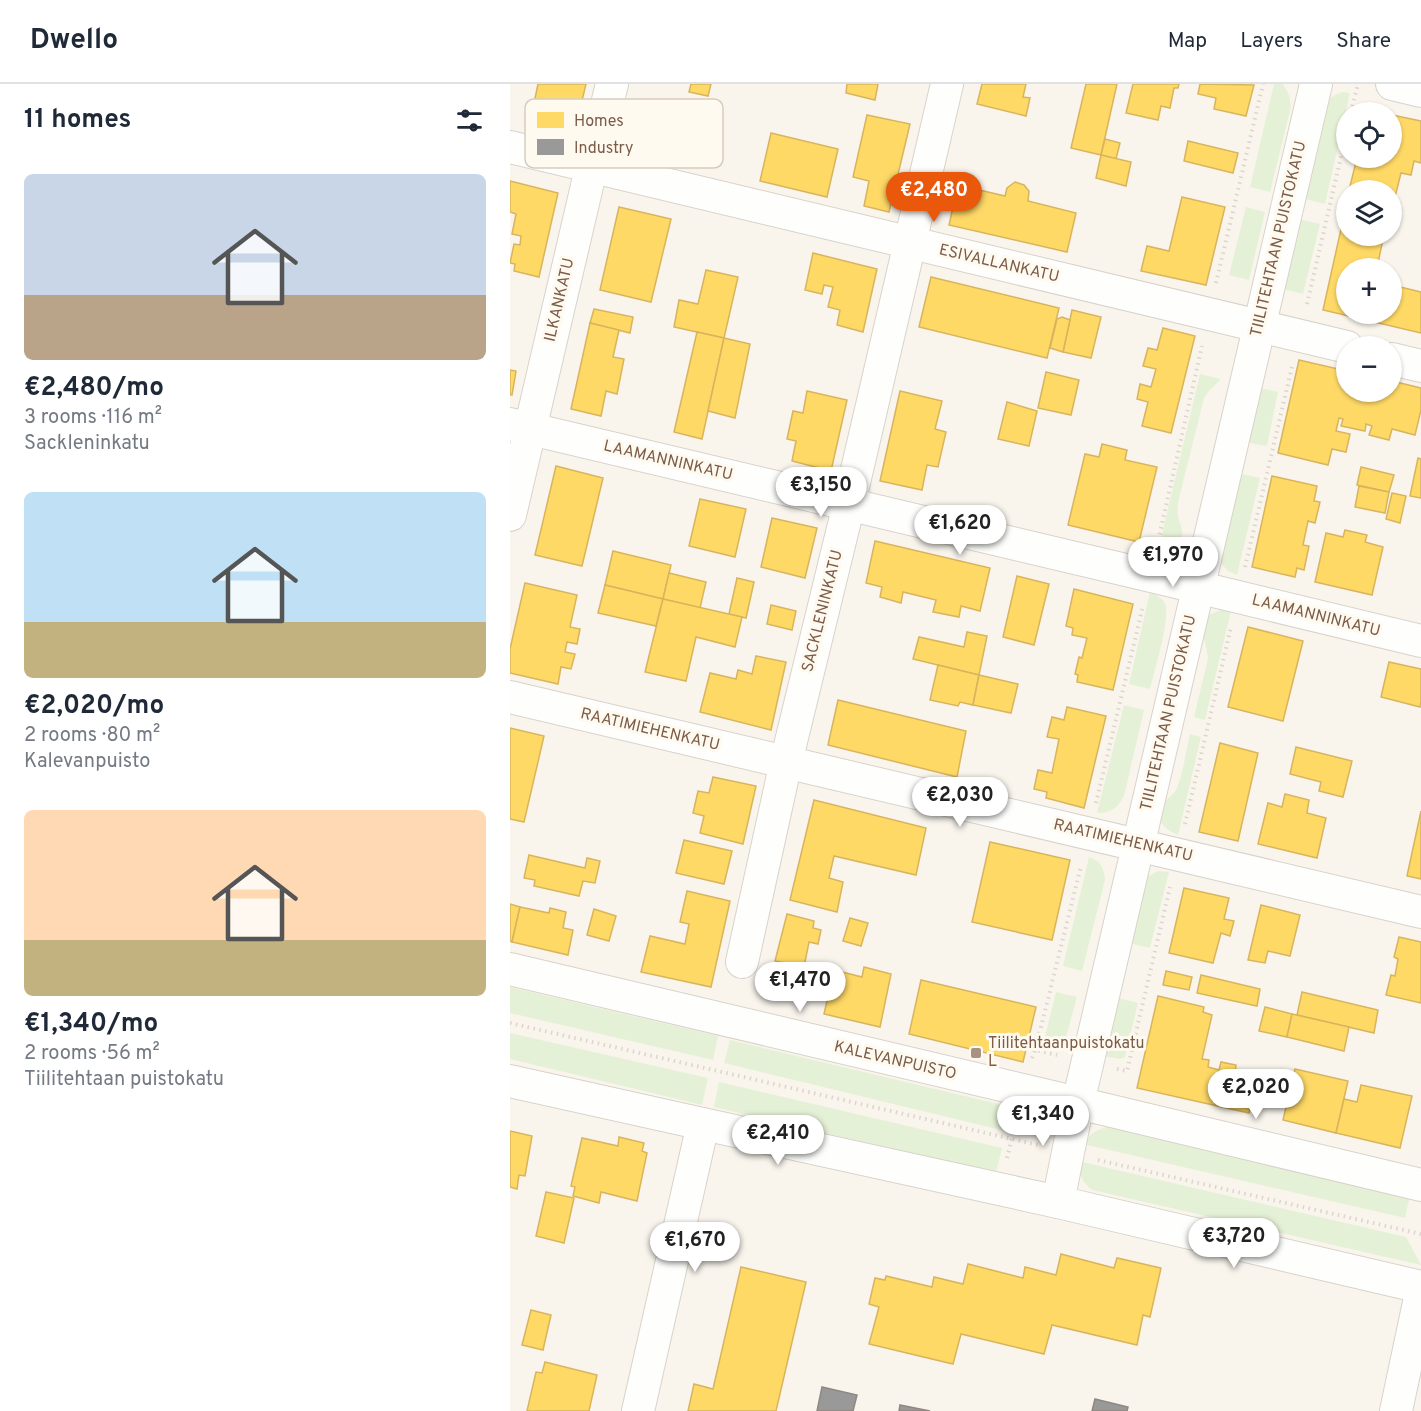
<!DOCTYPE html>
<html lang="en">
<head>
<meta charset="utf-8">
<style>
  :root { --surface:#fff; --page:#f6f6f7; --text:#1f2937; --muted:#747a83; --line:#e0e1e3; --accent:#ea580c }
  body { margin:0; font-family:Overpass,sans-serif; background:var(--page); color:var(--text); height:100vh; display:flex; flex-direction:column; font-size:22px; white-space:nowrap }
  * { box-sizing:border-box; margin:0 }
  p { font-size:20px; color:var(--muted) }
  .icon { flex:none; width:33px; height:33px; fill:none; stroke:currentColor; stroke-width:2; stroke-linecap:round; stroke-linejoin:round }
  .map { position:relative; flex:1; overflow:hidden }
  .drawer { display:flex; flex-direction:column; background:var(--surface); width:510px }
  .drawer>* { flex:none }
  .buttons { position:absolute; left:826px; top:18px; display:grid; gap:12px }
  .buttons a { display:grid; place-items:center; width:66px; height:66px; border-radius:50%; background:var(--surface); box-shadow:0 2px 4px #0004; font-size:30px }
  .price { position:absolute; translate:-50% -51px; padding:0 14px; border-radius:21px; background:#fff; color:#222; font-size:20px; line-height:39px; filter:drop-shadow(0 2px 3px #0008) }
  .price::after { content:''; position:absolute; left:50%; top:36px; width:18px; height:14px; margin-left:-9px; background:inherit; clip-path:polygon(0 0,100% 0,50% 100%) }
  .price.current { background:var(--accent); color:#fff }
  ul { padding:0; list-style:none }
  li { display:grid; align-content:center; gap:12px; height:318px; padding:0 24px }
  li span { display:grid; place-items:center; height:186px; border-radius:9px; color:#555 }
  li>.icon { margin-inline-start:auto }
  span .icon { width:108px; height:108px; fill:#fffc; stroke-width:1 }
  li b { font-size:26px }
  h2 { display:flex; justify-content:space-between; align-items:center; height:72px; padding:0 24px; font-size:26px }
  header { display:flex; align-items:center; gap:36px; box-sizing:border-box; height:84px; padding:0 30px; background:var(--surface); border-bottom:2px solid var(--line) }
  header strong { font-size:28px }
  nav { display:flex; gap:33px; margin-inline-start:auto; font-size:21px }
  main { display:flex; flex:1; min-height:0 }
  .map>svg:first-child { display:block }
</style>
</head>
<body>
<header>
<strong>Dwello</strong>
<nav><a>Map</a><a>Layers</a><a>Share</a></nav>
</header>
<main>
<section class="drawer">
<h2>11 homes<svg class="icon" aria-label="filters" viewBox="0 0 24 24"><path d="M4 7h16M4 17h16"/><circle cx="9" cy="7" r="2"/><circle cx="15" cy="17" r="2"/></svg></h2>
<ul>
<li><span style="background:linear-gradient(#c9d6e8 65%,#b9a48a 0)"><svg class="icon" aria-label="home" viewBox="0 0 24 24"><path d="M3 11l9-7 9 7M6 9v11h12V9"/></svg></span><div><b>€2,480/mo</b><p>3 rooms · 116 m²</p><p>Sackleninkatu</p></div></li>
<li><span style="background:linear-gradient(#bfe0f5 70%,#c2b280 0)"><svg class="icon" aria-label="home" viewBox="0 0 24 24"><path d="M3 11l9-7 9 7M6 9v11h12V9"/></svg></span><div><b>€2,020/mo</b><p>2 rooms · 80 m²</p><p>Kalevanpuisto</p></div></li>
<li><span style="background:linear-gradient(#ffd9b3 70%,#c2b280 0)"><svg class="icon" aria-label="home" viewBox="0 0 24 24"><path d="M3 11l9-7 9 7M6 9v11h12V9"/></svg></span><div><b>€1,340/mo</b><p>2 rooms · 56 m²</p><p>Tiilitehtaan puistokatu</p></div></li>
</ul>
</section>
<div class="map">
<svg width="911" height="1327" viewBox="0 0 911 1327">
  <rect width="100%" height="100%" fill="#f9f5ed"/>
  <g fill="#e5f1d6">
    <polygon points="764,0 773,0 779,11 781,23 760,108 740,103"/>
    <polygon points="832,8 840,9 815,120 792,114 812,24 819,14"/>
    <polygon points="736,123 755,128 739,196 719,191"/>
    <polygon points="788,135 810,140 793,210 772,205"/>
    <path d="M690,290L711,295L700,306L694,314L668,418C668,423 667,429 668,433C669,438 672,443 672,448C674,464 661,473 647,471Z"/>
    <polygon points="747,303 768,308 757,362 734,358"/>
    <polygon points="728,389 750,394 727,491 718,487 710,478"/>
    <path d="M640,508C646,511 653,514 655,520C661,532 644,589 640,605L619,600Z"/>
    <path d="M711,526L721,527L695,636L684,633L698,574C696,553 682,534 711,526Z"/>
    <path d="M614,621L634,626L614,712C607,724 602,729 587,729Z"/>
    <path d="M680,650L691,653L668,751C655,746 641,733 653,719C659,713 666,709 668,701C674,685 676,667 680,650Z"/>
    <path d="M579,773C591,777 594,784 595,796L572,887L553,882Z"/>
    <polygon points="648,787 659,788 640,864 618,859 637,793"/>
    <polygon points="0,903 208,952 203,976 0,929"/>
    <polygon points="546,908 567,913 556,953 551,962 534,957"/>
    <polygon points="604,913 628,919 615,973 610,975 592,972"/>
    <polygon points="0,949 198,994 192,1021 0,975"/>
    <polygon points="220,956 501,1023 495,1047 214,979"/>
    <polygon points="209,998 492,1064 486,1089 204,1023"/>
    <path d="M604,1042L900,1111L895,1134L573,1060C582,1047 589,1044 604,1042Z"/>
    <path d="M568,1077L896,1153L911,1181L582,1106C572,1098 569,1091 568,1077Z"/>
  </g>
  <g fill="#ffd966" stroke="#d8b45d" stroke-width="1.5">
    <polygon points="28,0 76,0 64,50 24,41 29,20 24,19"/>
    <polygon points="181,0 201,0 198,12 179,8"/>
    <polygon points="337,0 368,0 365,16 336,9"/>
    <polygon points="472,0 516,0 513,13 520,14 516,32 467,20"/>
    <polygon points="576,0 607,0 591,71 561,64"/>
    <polygon points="623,0 669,0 668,4 664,4 660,24 651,22 648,36 616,29"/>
    <polygon points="690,0 744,1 736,32 704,25 706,14 688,10"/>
    <polygon points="357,31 400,40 379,128 354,122 359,97 343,93"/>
    <polygon points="882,31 911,37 911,79 904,77 901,91 891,89 882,125 882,106 839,106 847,74 882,74"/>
    <polygon points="261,49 328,65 317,113 250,97"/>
    <polygon points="595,55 610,59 606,75 591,71"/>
    <polygon points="678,57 728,69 723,89 674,77"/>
    <polygon points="591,71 621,78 616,102 586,94"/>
    <polygon points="0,97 48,109 29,193 4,187 5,180 0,179 4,160 10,161 11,152 2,150 6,130 0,128"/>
    <polygon points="505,98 514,101 519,107 518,117 566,129 557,168 439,141 448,101 495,112 497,104"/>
    <polygon points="672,113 715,123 696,201 631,187 637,162 659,167"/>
    <polygon points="109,123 161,135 141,218 90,206"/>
    <polygon points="831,145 837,146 837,152 860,152 873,155 867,184 837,184 837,230 882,230 882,201 911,208 911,249 813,226"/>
    <polygon points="303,169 367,185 353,248 327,241 330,226 318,223 323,203 314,201 312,210 295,206"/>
    <polygon points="196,186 228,193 214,254 164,243 169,216 188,220"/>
    <polygon points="421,193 549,224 537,274 409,243"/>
    <polygon points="84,225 123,233 120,249 80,239"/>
    <polygon points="562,226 591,233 581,274 553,268"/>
    <polygon points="552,233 560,236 553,268 540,264 547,235"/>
    <polygon points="80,239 109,246 103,273 114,275 107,310 96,307 91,332 61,325"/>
    <polygon points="653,244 685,252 661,349 632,342 638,318 627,315 630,300 641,303 646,285 633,282 638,264 647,266"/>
    <polygon points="187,248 214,254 192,355 164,348"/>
    <polygon points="214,254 240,260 225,334 198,327"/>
    <polygon points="789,276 837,287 837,308 882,308 882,297 911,304 911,326 905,351 882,345 879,356 859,351 862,342 856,340 855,347 831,342 833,335 829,334 826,347 840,350 836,368 822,365 818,381 768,369"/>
    <polygon points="0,286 6,287 2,311 0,311"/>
    <polygon points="536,288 569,296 561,331 528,324"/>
    <polygon points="297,307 337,316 321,387 282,377 286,357 277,355 283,327 293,329"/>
    <polygon points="390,307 432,317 425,345 436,348 428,383 417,381 412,406 370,397"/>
    <polygon points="497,318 527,327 519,362 488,355"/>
    <polygon points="592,360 617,366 615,376 647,383 629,458 558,441 575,370 589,373"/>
    <polygon points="908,374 911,375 911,414 900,412"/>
    <polygon points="46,382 93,394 72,482 25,471"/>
    <polygon points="851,383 884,391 879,408 847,401"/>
    <polygon points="762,392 807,402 804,417 810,418 805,439 798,437 793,461 799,462 794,486 787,484 785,493 742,483"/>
    <polygon points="849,402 879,408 875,429 845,423"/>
    <polygon points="882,409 896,412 890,439 876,435"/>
    <polygon points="190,415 236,425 225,473 179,462"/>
    <polygon points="262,434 307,444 295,494 251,483"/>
    <polygon points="835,446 857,451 855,458 873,463 862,511 805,498 816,449 833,453"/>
    <polygon points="365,457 480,484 470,527 451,522 449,533 423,528 426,516 393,508 391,519 370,513 372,503 356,499"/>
    <polygon points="103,467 161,481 153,515 95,501"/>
    <polygon points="159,489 196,498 190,524 153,515"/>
    <polygon points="507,492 539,500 524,561 493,553"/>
    <polygon points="227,494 244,498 236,534 219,530"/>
    <polygon points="15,499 67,511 60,543 70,545 67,560 57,558 55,568 65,570 61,585 51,583 48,600 0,589 0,565"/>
    <polygon points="95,501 153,515 146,542 88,529"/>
    <polygon points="564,505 623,520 603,606 567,598 568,591 565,590 569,573 572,574 577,554 562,551 563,544 556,542"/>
    <polygon points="153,515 232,533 225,563 186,553 176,597 135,588"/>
    <polygon points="261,521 286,527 282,546 257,540"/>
    <polygon points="738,543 793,557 773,637 718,623"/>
    <polygon points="457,548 477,552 469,591 403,575 409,553 454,563"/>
    <polygon points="246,572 276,578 261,646 190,628 200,589 226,595 228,586 242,590"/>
    <polygon points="879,578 911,585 911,617 910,623 871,613"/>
    <polygon points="428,581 469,591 463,621 450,618 448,622 420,616"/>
    <polygon points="469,591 508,600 501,629 463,621"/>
    <polygon points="328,616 456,647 447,693 318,661"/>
    <polygon points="557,623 596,632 574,724 536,714 537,708 524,705 528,686 542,689 549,655 537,653 542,633 554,636"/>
    <polygon points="0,644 34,652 14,738 0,735"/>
    <polygon points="710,659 748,669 728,757 689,748"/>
    <polygon points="786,663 842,677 833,713 809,707 811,698 780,690"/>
    <polygon points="203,693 246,702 233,760 190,749 194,732 183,729 188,707 199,709"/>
    <polygon points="775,710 799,716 797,729 816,734 807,774 748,760 758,719 772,723"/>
    <polygon points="304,716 416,744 406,791 324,772 319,794 333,798 327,828 280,816"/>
    <polygon points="911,727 911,795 897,792"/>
    <polygon points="174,756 222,767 214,800 166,789"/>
    <polygon points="480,758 560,776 542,856 462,838"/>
    <polygon points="19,771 75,784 77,774 90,777 85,799 73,797 69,812 24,802 25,796 14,794"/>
    <polygon points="674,804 719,814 714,835 724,837 720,852 711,849 703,879 659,869"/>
    <polygon points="177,807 220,817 201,903 131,888 140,852 175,860 179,840 170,838"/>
    <polygon points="0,820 10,823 2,858 0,857"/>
    <polygon points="751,821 790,831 780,872 758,867 755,879 738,876"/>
    <polygon points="10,823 39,829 40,824 56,828 53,844 63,846 58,871 2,858"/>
    <polygon points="84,825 106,832 99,857 77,851"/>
    <polygon points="277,830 304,837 303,844 311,846 308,860 299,858 294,883 265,877"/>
    <polygon points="340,834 358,839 351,862 333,857"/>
    <polygon points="889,853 911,858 911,919 876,911 881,891 885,892 888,875 884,873"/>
    <polygon points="354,883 381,890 370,943 314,930 324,886 352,893"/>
    <polygon points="656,887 682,893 679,906 653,901"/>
    <polygon points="691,891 750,905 747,922 687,909"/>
    <polygon points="411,896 526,923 513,978 399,950"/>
    <polygon points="792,908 868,926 864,949 787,931"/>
    <polygon points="648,912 694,923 693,928 702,931 692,975 699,976 698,983 709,986 711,978 726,981 725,990 747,996 739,1029 627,1004"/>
    <polygon points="755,923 782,930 777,953 749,947"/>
    <polygon points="782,930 839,943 834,967 777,953"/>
    <polygon points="785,985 838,997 826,1049 773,1036"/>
    <polygon points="851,1001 902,1012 890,1064 826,1049 834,1015 847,1018"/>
    <polygon points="0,1047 22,1052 15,1092 9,1091 7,1105 0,1103"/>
    <polygon points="109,1053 134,1059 132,1067 137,1069 127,1117 91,1108 89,1119 63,1112 65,1103 61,1102 72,1054 108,1062"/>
    <polygon points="36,1108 64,1114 54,1159 26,1152"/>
    <polygon points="551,1170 604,1184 607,1174 651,1184 640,1233 633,1231 627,1261 542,1241 534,1270 451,1250 443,1280 359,1260 369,1223 359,1220 365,1194 375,1196 376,1192 422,1203 424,1193 453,1200 458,1180 513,1194 515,1183 546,1191"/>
    <polygon points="231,1183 296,1198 266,1327 178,1327 184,1300 203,1305"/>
    <polygon points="21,1226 41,1231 33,1266 12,1261"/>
    <polygon points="35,1278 87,1291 79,1327 17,1327 26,1288 32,1289"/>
  </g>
  <g fill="#999" stroke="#908781" stroke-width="1.5">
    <polygon points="312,1303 347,1311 343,1327 307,1327"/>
    <polygon points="585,1315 618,1323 617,1327 582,1327"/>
    <polygon points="390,1321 420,1327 389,1327"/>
  </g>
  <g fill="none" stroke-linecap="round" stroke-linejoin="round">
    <g stroke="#d9d2cb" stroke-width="34">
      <g id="street">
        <polyline points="882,0 911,7"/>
        <polyline points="0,63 837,263"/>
        <polyline points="882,275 911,282"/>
        <polyline points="0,340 641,492 911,557"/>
        <polyline points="0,431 77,102 102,0"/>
        <polyline points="0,613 911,828"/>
        <polyline points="232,878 276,678 339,420 437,0"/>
        <polyline points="0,885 568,1019 911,1101"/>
        <polyline points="0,997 193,1040 548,1118 911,1203"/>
        <polyline points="548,1118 568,1019 806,0"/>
        <polyline points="128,1327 193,1040"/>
        <polyline points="886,1327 911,1209"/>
      </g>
    </g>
    <g stroke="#dcd4ce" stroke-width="4" stroke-dasharray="1.5 4.5" stroke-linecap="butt">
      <polyline points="841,28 848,0"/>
      <polyline points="706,199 753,0"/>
      <polyline points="797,220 837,47"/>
      <polyline points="647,462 692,262"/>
      <polyline points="735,483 782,283"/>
      <polyline points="586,719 633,522"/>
      <polyline points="675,740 721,543"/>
      <polyline points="0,939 528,1061"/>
      <polyline points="525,967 571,782"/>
      <polyline points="522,974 525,966 547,971"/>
      <polyline points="607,985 617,987 660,803"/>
      <polyline points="497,1074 506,1037"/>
      <polyline points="588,1076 911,1150"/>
    </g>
    <use href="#street" stroke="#fefefc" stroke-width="32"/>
  </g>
  <rect fill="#a89282" stroke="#fffaf0" stroke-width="2" x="460" y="963" width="12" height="12" rx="3"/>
  <g text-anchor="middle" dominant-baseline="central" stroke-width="6" stroke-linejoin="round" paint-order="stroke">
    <g font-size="16" fill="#7c5c49" stroke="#fffaf0">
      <text transform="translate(769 155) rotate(-77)">TIILITEHTAAN PUISTOKATU</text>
      <text transform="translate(489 180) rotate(13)">ESIVALLANKATU</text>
      <text transform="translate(50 216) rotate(-77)">ILKANKATU</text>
      <text transform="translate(158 377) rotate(13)">LAAMANNINKATU</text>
      <text transform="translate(313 527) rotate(-76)">SACKLENINKATU</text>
      <text transform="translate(806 532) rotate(14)">LAAMANNINKATU</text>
      <text transform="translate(659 629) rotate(-77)">TIILITEHTAAN PUISTOKATU</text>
      <text transform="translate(140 646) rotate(13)">RAATIMIEHENKATU</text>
      <text transform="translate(613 757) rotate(13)">RAATIMIEHENKATU</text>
      <text transform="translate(385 977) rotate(13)">KALEVANPUISTO</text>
    </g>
    <g font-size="16" fill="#7c5c49" stroke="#fffaf0" text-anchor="start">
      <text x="478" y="960">Tiilitehtaanpuistokatu<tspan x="478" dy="18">L</tspan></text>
    </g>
  </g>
  <rect x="15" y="15" width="198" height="69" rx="9" fill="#fffaf0" stroke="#d8cbbe" stroke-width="1.5"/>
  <rect x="27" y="28" width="27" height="16" fill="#ffd966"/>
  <rect x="27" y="55" width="27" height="16" fill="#999"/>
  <g font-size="16" fill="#7c5c49">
    <text x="64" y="42">Homes</text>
    <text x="64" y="69">Industry</text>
  </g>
</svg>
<div class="buttons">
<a><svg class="icon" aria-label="locate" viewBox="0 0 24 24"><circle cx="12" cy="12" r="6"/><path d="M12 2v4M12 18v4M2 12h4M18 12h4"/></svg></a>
<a><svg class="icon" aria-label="layers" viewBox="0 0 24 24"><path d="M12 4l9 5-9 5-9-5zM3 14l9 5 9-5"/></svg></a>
<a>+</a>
<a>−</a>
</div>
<b class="price current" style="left:424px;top:139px">€2,480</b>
<b class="price" style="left:311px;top:434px">€3,150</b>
<b class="price" style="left:450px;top:472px">€1,620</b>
<b class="price" style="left:663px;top:504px">€1,970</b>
<b class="price" style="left:450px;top:744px">€2,030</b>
<b class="price" style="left:290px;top:929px">€1,470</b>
<b class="price" style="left:746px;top:1036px">€2,020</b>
<b class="price" style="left:533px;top:1063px">€1,340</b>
<b class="price" style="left:268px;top:1082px">€2,410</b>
<b class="price" style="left:724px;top:1185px">€3,720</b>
<b class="price" style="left:185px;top:1189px">€1,670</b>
</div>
</main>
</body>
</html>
